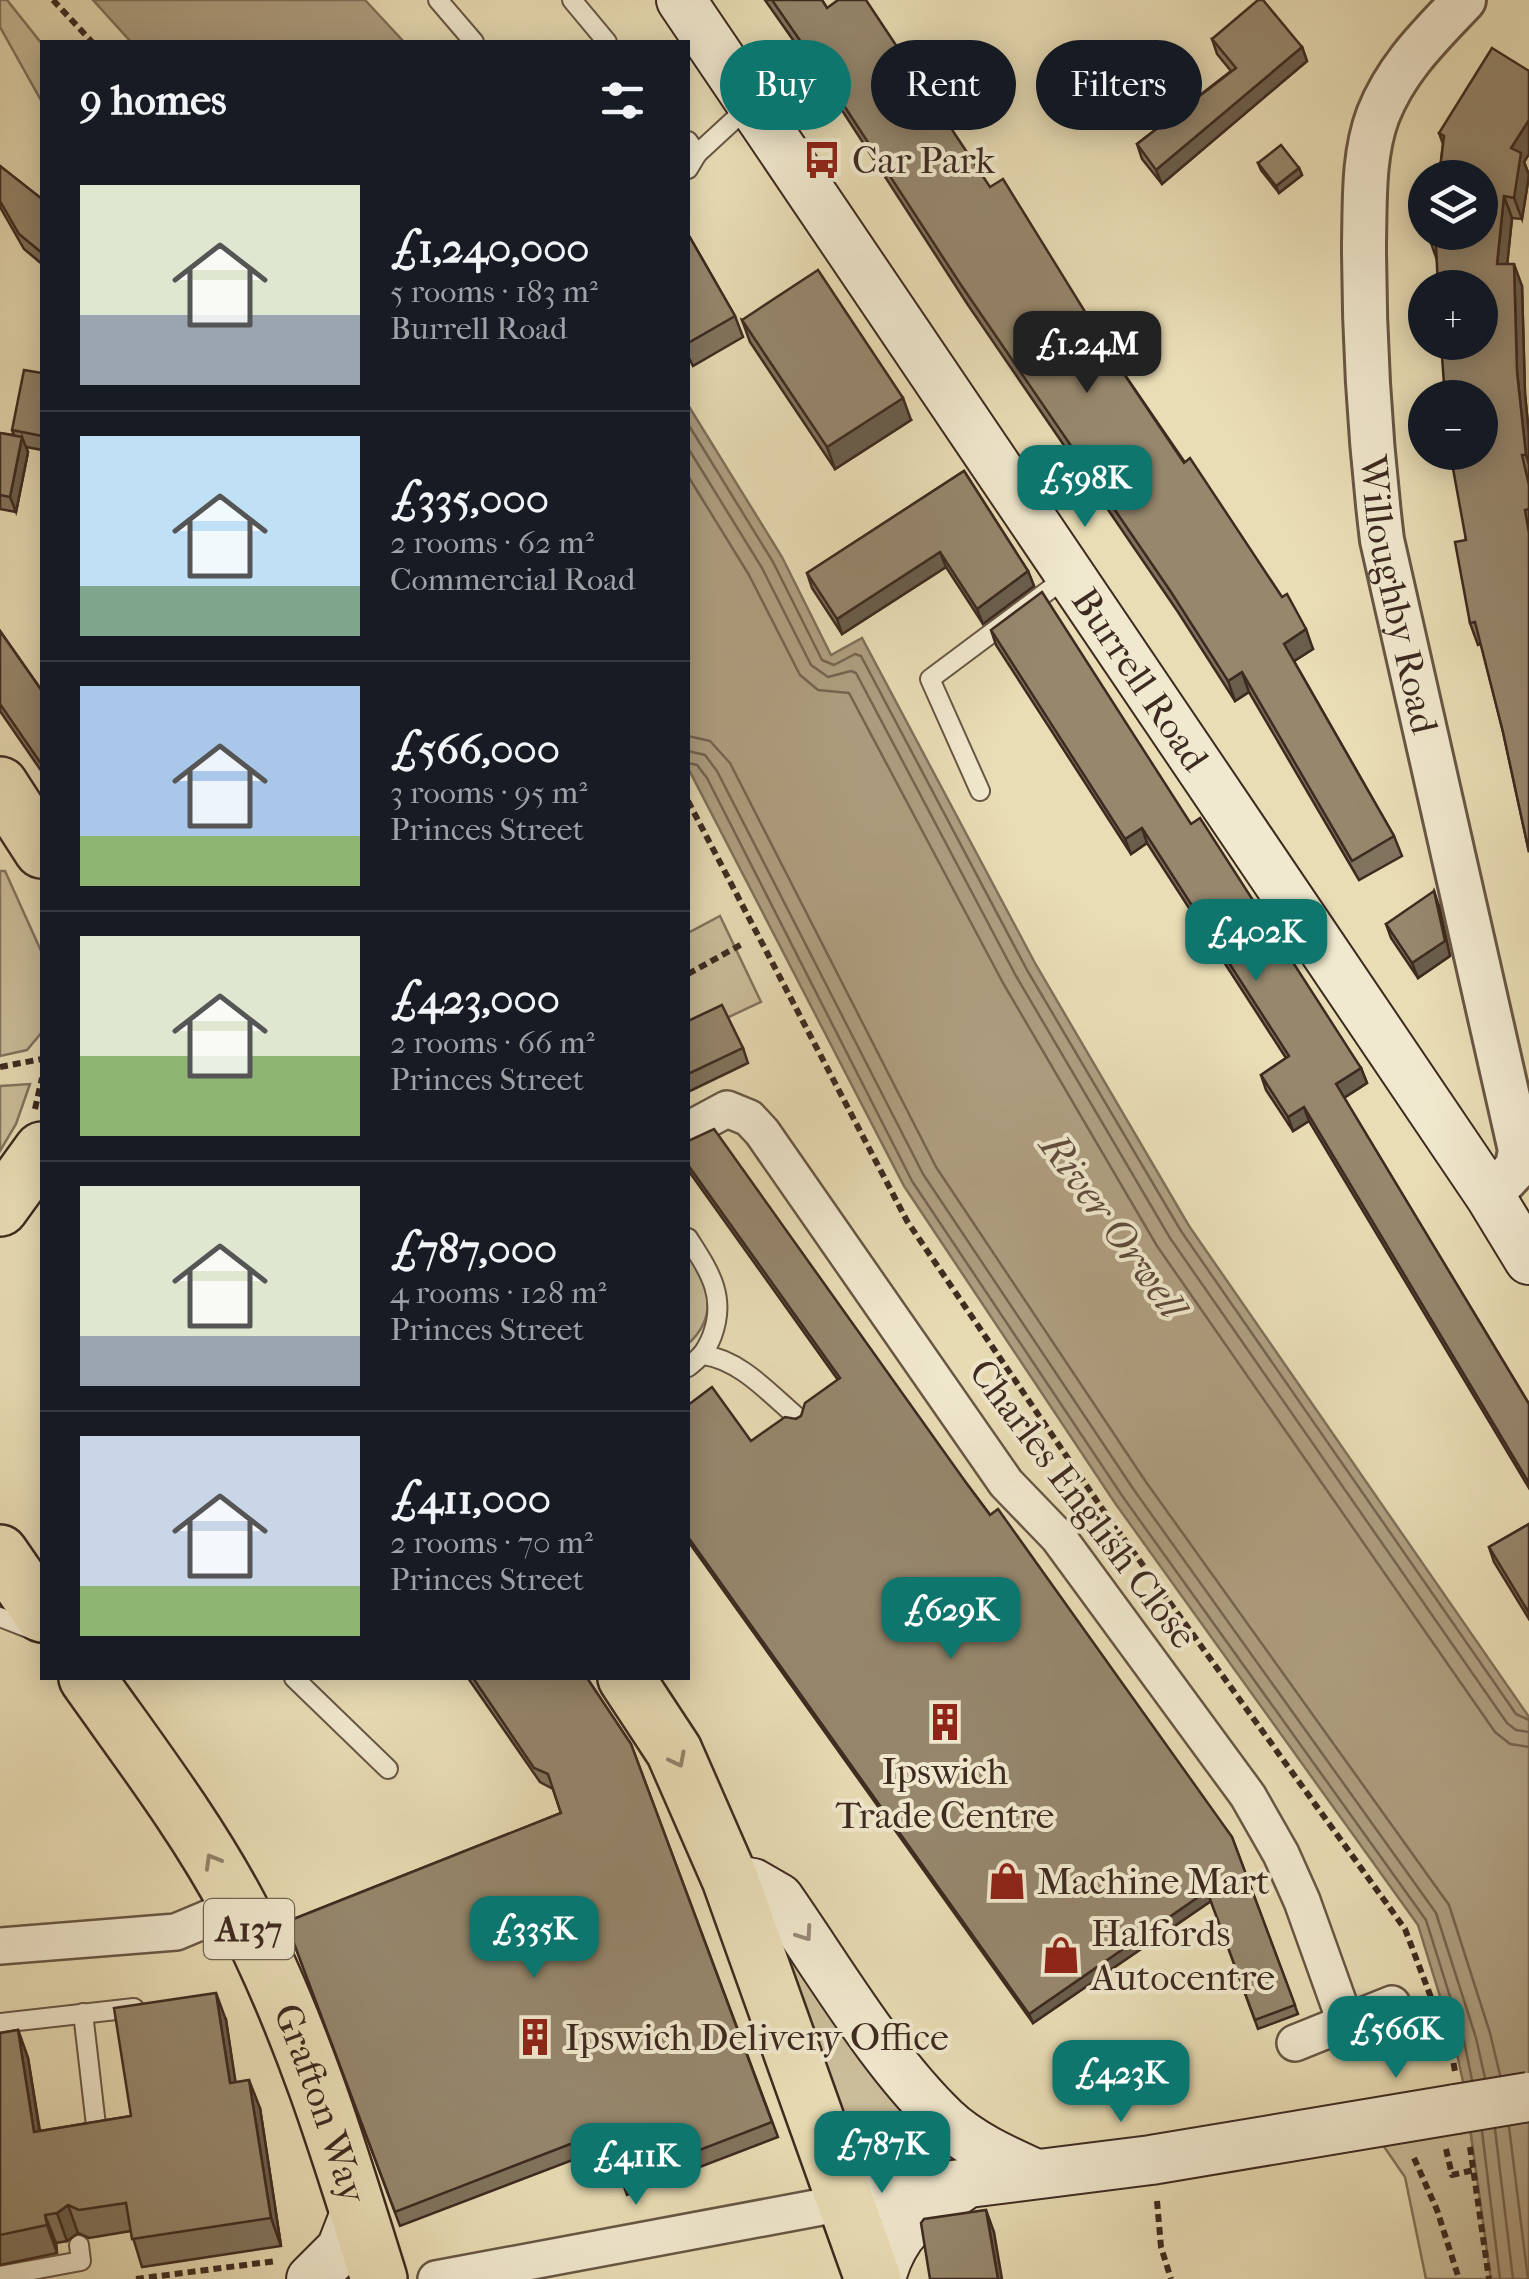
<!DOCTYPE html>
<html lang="en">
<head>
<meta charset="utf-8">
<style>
  :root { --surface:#171b24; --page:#242831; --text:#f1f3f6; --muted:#9ea1a6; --line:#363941; --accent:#0f766e }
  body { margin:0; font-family:"IM FELL French Canon",serif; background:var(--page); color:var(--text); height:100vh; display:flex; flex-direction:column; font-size:38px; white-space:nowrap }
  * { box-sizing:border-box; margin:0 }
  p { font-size:32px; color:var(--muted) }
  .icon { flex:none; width:55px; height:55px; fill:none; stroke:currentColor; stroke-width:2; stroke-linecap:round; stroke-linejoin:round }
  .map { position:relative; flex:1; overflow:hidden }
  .sheet { position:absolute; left:40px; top:40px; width:650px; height:1640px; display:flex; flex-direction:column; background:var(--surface); border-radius:0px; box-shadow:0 5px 25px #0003 }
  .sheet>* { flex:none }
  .hud { position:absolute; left:720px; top:40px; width:658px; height:90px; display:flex; gap:20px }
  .fabs { position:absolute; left:1408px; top:160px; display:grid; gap:20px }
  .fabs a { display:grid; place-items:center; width:90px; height:90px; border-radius:50%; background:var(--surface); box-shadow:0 5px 25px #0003; font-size:50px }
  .price { position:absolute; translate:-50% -85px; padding:0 22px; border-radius:20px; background:var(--accent); color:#fff; font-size:32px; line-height:65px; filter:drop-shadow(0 2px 5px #0008) }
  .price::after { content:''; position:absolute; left:50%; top:60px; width:30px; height:22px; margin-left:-15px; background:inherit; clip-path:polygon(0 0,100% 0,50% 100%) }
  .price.selected { background:#222; color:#fff }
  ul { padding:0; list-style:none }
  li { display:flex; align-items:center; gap:30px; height:250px; padding:0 40px }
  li+li { border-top:2px solid var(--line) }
  li span { display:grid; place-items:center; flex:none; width:280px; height:200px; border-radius:0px; color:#555 }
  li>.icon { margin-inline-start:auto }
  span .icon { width:120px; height:120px; fill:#fffc; stroke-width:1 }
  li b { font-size:42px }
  h2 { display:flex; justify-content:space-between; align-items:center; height:120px; padding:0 40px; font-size:42px }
  .chip { padding:0 35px; border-radius:45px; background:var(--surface); box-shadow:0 5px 25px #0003; font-size:35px; line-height:90px }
  .chip.selected { background:var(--accent); color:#fff }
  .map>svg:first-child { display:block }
</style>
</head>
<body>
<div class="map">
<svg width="1529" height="2279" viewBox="0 0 1529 2279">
  <rect width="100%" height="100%" fill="#e9ddb5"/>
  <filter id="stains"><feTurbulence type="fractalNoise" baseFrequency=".002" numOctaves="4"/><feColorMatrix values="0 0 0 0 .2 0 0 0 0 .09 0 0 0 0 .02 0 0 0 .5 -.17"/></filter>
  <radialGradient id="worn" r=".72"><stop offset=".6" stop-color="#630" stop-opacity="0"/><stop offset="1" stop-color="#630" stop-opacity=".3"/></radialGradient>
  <g fill="#ccbf9c" stroke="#84745e" stroke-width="2.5">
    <polygon points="0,0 7,0 42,44 42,102 0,27"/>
    <polygon points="0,871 5,871 42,953 42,1032 27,1050 0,1056"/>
    <polygon points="720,916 761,1002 688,1036 688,933"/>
    <polygon points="30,1084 16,1124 0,1151 0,1086"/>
    <path d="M688,1254C709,1284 719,1316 688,1344Z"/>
    <polygon points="770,1925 920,2114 911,2127 844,2139"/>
    <polygon points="1465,2091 1491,2279 1426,2279 1405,2177 1369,2125"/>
  </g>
  <g fill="#afa082" stroke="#81715b" stroke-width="2.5">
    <polygon points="93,0 365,0 404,42 131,42"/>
    <polygon points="688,405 782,557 831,655 862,638 1036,965 1189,1226 1529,1717 1529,2279 1491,2279 1465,2091 1455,2045 1418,1925 1115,1503 904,1186 688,768"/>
  </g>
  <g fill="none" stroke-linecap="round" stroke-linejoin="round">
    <g stroke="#766551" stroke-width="2.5">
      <polyline points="688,424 773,562 822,660 834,665 855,654 861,656 1027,970 1181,1231 1516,1714 1529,1720"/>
      <polyline points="688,448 762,568 811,665 828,677 851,671 856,673 1016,976 1170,1238 1507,1723 1516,1730 1529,1732"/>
      <polyline points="688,476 749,575 800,675 818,690 849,693 1003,983 1157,1246 1495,1732 1510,1744 1529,1747"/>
      <polyline points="688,736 710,741 730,763 936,1167 1146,1482 1449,1905 1490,2033 1500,2075"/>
      <polyline points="688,751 705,755 717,771 923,1174 1134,1490 1436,1913 1476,2038 1485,2078"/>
      <polyline points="688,763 697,765 707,778 912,1181 1123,1497 1426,1920 1464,2041 1472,2080"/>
      <polyline points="1509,2127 1528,2279"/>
      <polyline points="1495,2129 1513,2279"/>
      <polyline points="1482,2131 1500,2279"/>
    </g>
    <g stroke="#685745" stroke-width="22">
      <g id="service">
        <polyline points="438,0 474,42"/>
        <polyline points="572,0 607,42"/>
        <polyline points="688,141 697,154 688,169"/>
        <polyline points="697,154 748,107"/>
        <polyline points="980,791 930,679 1068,576"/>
        <path d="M688,1238C709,1271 727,1296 712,1336C706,1351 701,1357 688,1367"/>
        <path d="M704,1355C740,1360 769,1393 796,1416"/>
        <polyline points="0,1617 33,1630"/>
        <polyline points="294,1678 388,1769"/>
        <polyline points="83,2013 97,2134 90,2138"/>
        <polyline points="0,2023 134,2008"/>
        <polyline points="0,2276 81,2261 79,2245"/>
      </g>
    </g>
    <g stroke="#685745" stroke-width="40">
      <g id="minor">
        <polyline points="688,1130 727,1109 749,1118 762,1132 1006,1483 1058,1537 1248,1796 1281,1854 1302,1901 1345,2021"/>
        <polyline points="0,1946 176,1932 238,1906"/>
        <polyline points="1295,2043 1392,2004"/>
        <polyline points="436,2279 848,2202"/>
      </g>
    </g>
    <g stroke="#685745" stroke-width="48">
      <g id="tertiary">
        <path id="s1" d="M1464,0C1430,36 1397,67 1378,115C1363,155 1365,201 1364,243C1364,343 1370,441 1382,540L1520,1150L1517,1167L1490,1196"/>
      </g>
    </g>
    <g stroke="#3d2a20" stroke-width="52">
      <g id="secondary">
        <path id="s2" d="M681,0L1490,1196L1529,1260"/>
        <path d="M730,1879L753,1883L779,1898C830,1971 880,2058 944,2120C969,2144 1005,2160 1036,2174"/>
        <polyline points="848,2202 929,2188 1151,2160 1456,2109"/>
        <polyline points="311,2279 341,2249 357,2208"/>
        <path d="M881,2279C892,2233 919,2211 959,2189"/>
      </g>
    </g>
    <g stroke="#3d2a20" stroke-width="60">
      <g id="primary">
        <polyline points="0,785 42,850"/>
        <polyline points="0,1208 42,1150"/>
        <polyline points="0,1553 42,1614"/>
        <path id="s3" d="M87,1678C140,1753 196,1826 239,1907C301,2025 340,2153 379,2279"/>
        <polyline points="626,1678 674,1751 730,1879 873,2279"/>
      </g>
    </g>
    <g stroke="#3d2a20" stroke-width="6" stroke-dasharray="8 5" stroke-linecap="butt">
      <polyline points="53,0 92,42"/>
      <polyline points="688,801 907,1221 1101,1507 1405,1929 1451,2050 1455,2071"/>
      <polyline points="688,974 744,943"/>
      <polyline points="0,1067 42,1059"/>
      <polyline points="35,1109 42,1078"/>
      <polyline points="872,2146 904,2140"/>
      <polyline points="1470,2147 1489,2279"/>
      <polyline points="1446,2149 1452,2175 1474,2170"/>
      <polyline points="1414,2158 1437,2210 1459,2279"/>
      <polyline points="1157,2201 1161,2247 1171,2279"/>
      <polyline points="136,2279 276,2261"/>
    </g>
    <use href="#service" stroke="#f1e9cf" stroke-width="18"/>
    <use href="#minor" stroke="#f1e9cf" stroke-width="35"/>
    <use href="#tertiary" stroke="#f1e9cf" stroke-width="42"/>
    <use href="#secondary" stroke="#f1e9cf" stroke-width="48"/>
    <use href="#primary" stroke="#e9ddb5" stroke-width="55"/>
    <g stroke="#3d2a20" stroke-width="52" stroke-linecap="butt">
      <polyline id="secondary-bridge" points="1456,2109 1529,2097"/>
    </g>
    <use href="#secondary-bridge" stroke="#f1e9cf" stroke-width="48"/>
  </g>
  <g fill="#81745e" stroke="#3d2a20" stroke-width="2.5">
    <polygon points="765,0 822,0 827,8 990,187 1116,362 1313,649 1294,661 1394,836 1402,856 1359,880 1249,692 1235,701 1178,612 968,305 836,101"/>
    <polygon points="1212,39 1302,47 1307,61 1162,184 1142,159 1137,144 1231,71 1217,54"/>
    <polygon points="1529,71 1529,154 1524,162 1529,175 1522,219 1512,218 1507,264 1522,286 1525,394 1529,435 1529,852 1503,732 1481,644 1478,645 1470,623 1466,540 1437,260 1431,243 1443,144 1439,133"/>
    <polygon points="1258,163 1299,168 1302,175 1279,193 1261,170"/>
    <polygon points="0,166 42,199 42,264 24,249 0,207"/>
    <polygon points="688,234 735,316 743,337 693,366 688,356"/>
    <polygon points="742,320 911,420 835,469 750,342"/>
    <polygon points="42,373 42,450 26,447 28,452 16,512 0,509 0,433 14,435 12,430"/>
    <polygon points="964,471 1028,571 1034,586 983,624 946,567 842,634 812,588 807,573"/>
    <polygon points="991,630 1191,824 1361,1068 1367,1083 1344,1098 1529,1404 1529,1488 1309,1121 1293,1131 1266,1090 1261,1075 1286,1058 1147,843 1131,854 996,645"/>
    <polygon points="0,631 42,691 42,772 0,711"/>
    <polygon points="1439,906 1450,956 1418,978 1391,938 1386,924"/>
    <polygon points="688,1021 743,1048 748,1063 688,1092"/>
    <polygon points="688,1141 967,1484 1232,1837 1298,2014 1258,2029 1211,1901 1033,2023 688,1541 688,1405 751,1441 801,1416 838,1380 688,1170"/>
    <polygon points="1529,1524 1529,1619 1494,1562 1489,1547"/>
    <polygon points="468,1678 587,1678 631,1744 778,2137 627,2195 609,2146 400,2226 286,1922 561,1813 553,1789 540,1782"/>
    <polygon points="226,2020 235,2082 260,2108 281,2246 142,2267 131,2231 89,2238 78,2233 67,2241 56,2243 57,2253 0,2265 0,2033 18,2030 28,2058 40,2131 131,2116"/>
  </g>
  <g fill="#695e4c" stroke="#3d2a20" stroke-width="2.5">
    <polygon points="1302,47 1307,61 1162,184 1156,170"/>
    <polygon points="1529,120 1529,154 1524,162 1529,175 1522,219 1514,198 1511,148"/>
    <polygon points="1299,168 1302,175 1279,193 1276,186"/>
    <polygon points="1504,196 1512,218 1505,286 1497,264"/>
    <polygon points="1514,264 1522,286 1525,394 1529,435 1529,464 1526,455 1517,372"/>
    <polygon points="903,398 911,420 835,469 827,447"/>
    <polygon points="22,437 28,452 16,512 10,497"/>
    <polygon points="940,552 946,567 842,634 837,619"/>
    <polygon points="1028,571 1034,586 983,624 977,609"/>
    <polygon points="1306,629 1313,649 1291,663 1284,644"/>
    <polygon points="1242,672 1249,692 1235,701 1228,681"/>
    <polygon points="1142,828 1147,843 1131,854 1125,839"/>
    <polygon points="1434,891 1439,906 1450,956 1418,978 1412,963"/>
    <polygon points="1361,1068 1367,1083 1342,1099 1336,1084"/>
    <polygon points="1304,1107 1309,1121 1293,1131 1288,1117"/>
    <polygon points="1207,1891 1211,1901 1033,2023 1029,2014"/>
    <polygon points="216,1993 226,2020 240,2111 230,2083"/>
    <polygon points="18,2030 28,2058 44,2160 34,2132"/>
    <polygon points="249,2080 260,2108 281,2246 271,2218"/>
    <polygon points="68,2205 78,2233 67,2241 57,2213"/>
    <polygon points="986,2210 994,2232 1002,2279 998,2279"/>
    <polygon points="45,2215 56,2243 57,2253 47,2225"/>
  </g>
  <g fill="#96876d" stroke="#3d2a20" stroke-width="2.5">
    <polygon points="772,0 822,0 827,8 838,0 866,0 990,187 1003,179 1116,362 1184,463 1190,458 1282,597 1287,594 1306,629 1284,644 1394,836 1352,861 1242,672 1228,681 1171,592 961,285 828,81"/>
    <polygon points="1258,0 1263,0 1302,47 1156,170 1137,144 1236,68 1212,39"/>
    <polygon points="1492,48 1529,71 1529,120 1511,148 1521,153 1514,198 1504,196 1497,264 1514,264 1517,372 1526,455 1522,455 1529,485 1529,509 1525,510 1529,533 1529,852 1503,732 1475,622 1470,623 1455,542 1466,540 1450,452 1480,452 1480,398 1445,398 1441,342 1480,342 1480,288 1438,288 1436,244 1431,243 1432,232 1480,232 1480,178 1439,178 1444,136 1439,133"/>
    <polygon points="1281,145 1299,168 1276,186 1258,163"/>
    <polygon points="0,166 42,199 42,253 19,234 0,201"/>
    <polygon points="688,234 735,316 688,343"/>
    <polygon points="818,270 903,398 827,447 742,320"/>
    <polygon points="24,370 42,373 42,436 12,430"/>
    <polygon points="0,433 22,437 10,497 0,495"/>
    <polygon points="964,471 1028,571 977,609 940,552 837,619 807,573"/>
    <polygon points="1042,592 1191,824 1200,818 1361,1068 1336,1084 1529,1404 1529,1483 1304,1107 1288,1117 1261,1075 1289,1056 1142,828 1125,839 991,630"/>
    <polygon points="0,631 42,691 42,765 0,704"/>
    <polygon points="1434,891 1445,941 1412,963 1386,924"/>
    <polygon points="722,1005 743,1048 688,1074 688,1021"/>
    <polygon points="714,1129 967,1484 990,1515 998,1509 1232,1837 1295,2005 1255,2020 1207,1891 1029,2014 688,1537 688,1405 712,1387 751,1441 785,1417 796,1419 801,1416 805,1403 840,1378 688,1165 688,1141"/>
    <polygon points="1529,1524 1529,1613 1489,1547"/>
    <polygon points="473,1678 587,1678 631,1744 772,2122 622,2180 604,2131 395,2212 286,1922 561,1813 548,1774 534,1768"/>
    <polygon points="216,1993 230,2083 249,2080 271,2218 132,2239 126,2203 79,2210 68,2205 57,2213 45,2215 47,2225 0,2235 0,2033 18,2030 34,2132 131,2116 114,2008"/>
    <polygon points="986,2210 998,2279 930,2279 921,2223 924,2219"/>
  </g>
  <defs><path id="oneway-chevron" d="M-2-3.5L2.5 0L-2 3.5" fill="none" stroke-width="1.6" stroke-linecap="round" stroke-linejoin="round" transform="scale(2.5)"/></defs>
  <g stroke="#93846a">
    <use href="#oneway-chevron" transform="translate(678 1760) rotate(63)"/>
    <use href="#oneway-chevron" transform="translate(212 1861) rotate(-120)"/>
  </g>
  <use stroke="#978a78" href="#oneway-chevron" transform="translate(805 1934) rotate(55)"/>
  <defs>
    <g id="bus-bare" transform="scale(3)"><path d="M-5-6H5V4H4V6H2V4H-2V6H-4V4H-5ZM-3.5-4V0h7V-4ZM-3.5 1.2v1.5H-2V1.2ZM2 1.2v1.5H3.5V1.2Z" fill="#8f2418" stroke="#f1e9cf" stroke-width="2.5" paint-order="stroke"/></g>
    <g id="building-bare" transform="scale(3)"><path d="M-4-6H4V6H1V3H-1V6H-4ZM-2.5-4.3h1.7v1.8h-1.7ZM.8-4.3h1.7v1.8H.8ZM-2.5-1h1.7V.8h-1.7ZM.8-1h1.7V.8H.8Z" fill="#8f2418" stroke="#f1e9cf" stroke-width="2.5" paint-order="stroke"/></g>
    <g id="shop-bare" transform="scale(3)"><path d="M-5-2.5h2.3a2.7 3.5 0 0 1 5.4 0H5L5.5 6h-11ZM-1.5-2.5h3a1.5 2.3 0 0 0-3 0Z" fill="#8f2418" stroke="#f1e9cf" stroke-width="2.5" paint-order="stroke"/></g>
  </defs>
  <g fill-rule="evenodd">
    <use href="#bus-bare" x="822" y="160"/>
    <use href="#building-bare" x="945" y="1722"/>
    <use href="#shop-bare" x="1007" y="1881"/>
    <use href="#shop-bare" x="1061" y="1955"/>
    <use href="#building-bare" x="535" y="2037"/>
  </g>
  <g text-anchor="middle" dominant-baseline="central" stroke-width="8" stroke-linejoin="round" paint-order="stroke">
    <rect fill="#f1e9cf" stroke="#736354" stroke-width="2.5" x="204" y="1899" width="90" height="60" rx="8"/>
    <g font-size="35" font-weight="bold" fill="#3d2a20">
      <text x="249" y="1929">A137</text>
    </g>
    <g font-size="38" fill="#3d2a20" stroke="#f1e9cf" text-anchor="start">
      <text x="852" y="160">Car Park</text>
      <text x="945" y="1771" text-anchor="middle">Ipswich<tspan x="945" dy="44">Trade Centre</tspan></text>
      <text x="1037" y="1881">Machine Mart</text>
      <text x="1091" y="1933">Halfords<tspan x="1091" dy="44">Autocentre</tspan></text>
      <text x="565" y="2037">Ipswich Delivery Office</text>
    </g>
    <g font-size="38" fill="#3d2a20" stroke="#f1e9cf">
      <text stroke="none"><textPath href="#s1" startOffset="628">Willoughby Road</textPath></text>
      <text stroke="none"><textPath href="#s2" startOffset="820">Burrell Road</textPath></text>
      <text transform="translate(1083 1504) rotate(53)">Charles English Close</text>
      <text stroke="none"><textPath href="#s3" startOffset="488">Grafton Way</textPath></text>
    </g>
    <g font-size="40" font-style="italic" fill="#5f4d3d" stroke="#f1e9cf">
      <text transform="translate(1113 1226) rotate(54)">River Orwell</text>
    </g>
  </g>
  <rect width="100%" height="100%" filter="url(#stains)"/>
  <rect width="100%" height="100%" fill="url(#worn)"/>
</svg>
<div class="fabs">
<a><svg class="icon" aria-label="layers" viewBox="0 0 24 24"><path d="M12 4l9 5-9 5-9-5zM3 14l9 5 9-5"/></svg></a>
<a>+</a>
<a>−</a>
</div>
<b class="price selected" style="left:1087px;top:396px">£1.24M</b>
<b class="price" style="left:1085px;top:530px">£598K</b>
<b class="price" style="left:1256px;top:984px">£402K</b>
<b class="price" style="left:951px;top:1662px">£629K</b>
<b class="price" style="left:534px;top:1981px">£335K</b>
<b class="price" style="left:1396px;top:2081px">£566K</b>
<b class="price" style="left:1121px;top:2125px">£423K</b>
<b class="price" style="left:882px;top:2196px">£787K</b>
<b class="price" style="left:636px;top:2208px">£411K</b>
<div class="hud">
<a class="chip selected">Buy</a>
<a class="chip">Rent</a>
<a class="chip">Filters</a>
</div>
<section class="sheet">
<h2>9 homes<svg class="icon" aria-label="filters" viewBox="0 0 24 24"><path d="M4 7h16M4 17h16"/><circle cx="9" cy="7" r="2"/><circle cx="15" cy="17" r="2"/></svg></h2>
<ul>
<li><span style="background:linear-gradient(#dfe7d0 65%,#9aa5b1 0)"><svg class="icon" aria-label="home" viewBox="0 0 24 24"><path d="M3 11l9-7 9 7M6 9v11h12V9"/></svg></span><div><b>£1,240,000</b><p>5 rooms · 183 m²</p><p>Burrell Road</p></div></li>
<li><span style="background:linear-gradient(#bfe0f5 75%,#7fa58c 0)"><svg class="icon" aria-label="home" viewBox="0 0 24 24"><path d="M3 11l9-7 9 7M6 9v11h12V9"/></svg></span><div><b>£335,000</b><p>2 rooms · 62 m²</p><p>Commercial Road</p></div></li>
<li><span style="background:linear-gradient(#a9c7e8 75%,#8fb573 0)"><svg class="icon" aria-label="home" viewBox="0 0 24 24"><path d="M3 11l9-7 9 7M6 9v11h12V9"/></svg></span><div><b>£566,000</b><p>3 rooms · 95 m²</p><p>Princes Street</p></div></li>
<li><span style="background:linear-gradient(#dfe7d0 60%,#8fb573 0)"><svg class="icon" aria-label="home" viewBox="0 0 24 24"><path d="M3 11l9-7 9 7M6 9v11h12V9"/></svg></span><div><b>£423,000</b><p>2 rooms · 66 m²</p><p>Princes Street</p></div></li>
<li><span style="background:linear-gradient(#dfe7d0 75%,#9aa5b1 0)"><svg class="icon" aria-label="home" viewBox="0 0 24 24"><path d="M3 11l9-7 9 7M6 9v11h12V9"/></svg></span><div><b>£787,000</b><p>4 rooms · 128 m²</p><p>Princes Street</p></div></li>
<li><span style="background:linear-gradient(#c9d6e8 75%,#8fb573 0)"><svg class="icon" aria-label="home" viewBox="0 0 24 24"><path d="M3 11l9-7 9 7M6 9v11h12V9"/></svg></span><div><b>£411,000</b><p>2 rooms · 70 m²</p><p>Princes Street</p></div></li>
</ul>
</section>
</div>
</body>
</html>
